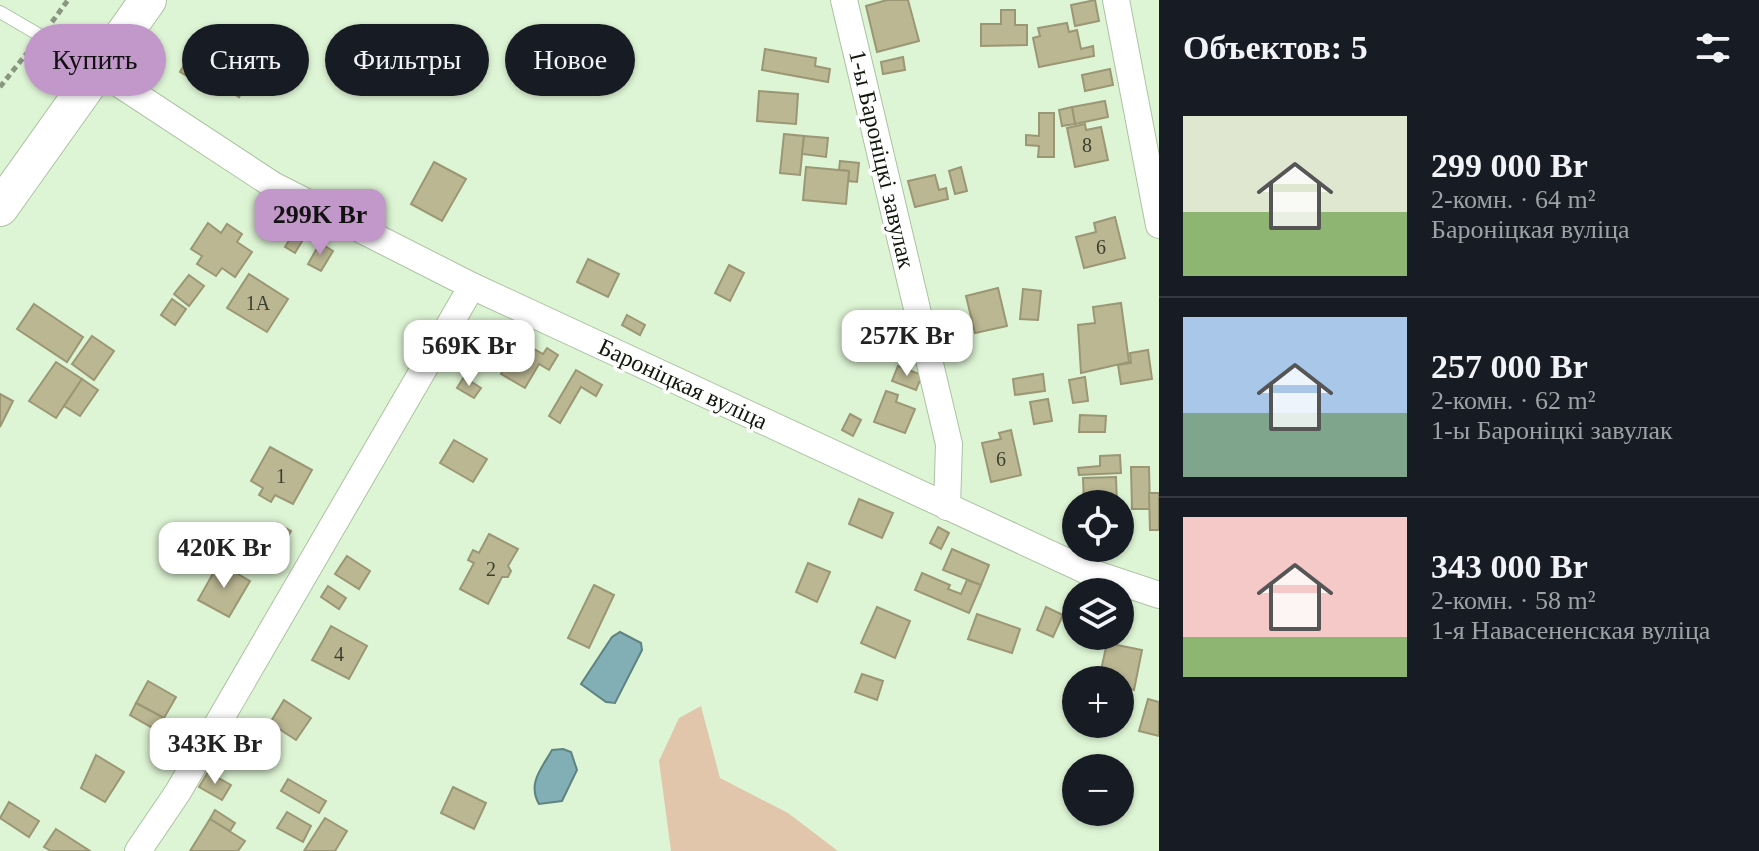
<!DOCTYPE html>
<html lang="ru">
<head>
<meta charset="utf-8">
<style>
  :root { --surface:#171b24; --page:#20242c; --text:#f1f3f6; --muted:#9ea1a6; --line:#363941; --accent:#c198c9 }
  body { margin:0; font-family:Georgia,serif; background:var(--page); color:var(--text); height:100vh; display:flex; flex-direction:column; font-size:30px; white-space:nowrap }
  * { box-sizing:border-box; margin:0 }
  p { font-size:26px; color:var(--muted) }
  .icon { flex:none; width:44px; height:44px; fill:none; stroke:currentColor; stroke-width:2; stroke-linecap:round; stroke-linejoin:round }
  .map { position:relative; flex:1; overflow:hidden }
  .details { display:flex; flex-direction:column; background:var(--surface); width:600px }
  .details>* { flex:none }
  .hud { position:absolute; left:24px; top:24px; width:760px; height:72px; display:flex; gap:16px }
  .tools { position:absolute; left:1062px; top:490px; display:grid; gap:16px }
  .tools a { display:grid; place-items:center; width:72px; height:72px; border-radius:50%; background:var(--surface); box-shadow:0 2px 6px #0004; font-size:40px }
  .price { position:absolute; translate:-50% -68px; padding:0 18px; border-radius:16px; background:#fff; color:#222; font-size:26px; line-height:52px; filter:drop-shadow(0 2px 4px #0008) }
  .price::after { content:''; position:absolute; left:50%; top:48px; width:24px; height:18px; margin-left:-12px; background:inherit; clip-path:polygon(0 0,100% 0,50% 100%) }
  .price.current { background:var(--accent); color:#111 }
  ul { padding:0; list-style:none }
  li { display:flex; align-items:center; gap:24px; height:200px; padding:0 24px }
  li+li { border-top:2px solid var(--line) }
  li span { display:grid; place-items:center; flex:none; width:224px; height:160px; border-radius:0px; color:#555 }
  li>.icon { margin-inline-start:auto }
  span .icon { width:96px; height:96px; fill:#fffc; stroke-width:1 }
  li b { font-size:34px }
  h2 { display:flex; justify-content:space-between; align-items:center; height:96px; padding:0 24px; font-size:34px }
  .tag { padding:0 28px; border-radius:36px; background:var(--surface); box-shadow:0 2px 6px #0004; font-size:28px; line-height:72px }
  .tag.current { background:var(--accent); color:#111 }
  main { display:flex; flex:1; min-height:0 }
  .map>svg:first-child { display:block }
</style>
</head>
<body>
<main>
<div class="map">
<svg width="1159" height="851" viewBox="0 0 1159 851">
  <rect width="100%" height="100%" fill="#def5d5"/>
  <polygon fill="#e1c6ab" points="701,706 720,778 788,813 838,851 671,851 659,761 679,718"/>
  <g fill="#81afb5" stroke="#5f8282" stroke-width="2">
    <polygon points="620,632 641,643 642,650 615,703 606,702 581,684 612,637"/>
    <path d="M563,749L571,752L577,770L562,801L539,804C527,783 542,768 552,750Z"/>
  </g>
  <g fill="#bbb793" stroke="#9b9774" stroke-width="2">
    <polygon points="887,0 908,0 919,41 877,52 866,6"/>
    <polygon points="1095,0 1099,21 1075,26 1071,5"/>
    <polygon points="1001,10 1015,10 1015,25 1027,25 1027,45 981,46 981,24 1001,24"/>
    <polygon points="1067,23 1069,32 1077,30 1081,49 1093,46 1094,56 1039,67 1033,38 1040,36 1038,28"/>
    <polygon points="195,47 206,53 209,47 218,52 214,58 225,65 216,80 210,77 204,86 180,72"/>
    <polygon points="765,49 816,58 815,66 830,69 828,82 762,70"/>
    <polygon points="903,57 905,70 883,74 881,62"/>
    <polygon points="1110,69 1113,85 1085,91 1082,75"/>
    <polygon points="237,71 250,79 239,97 226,89"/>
    <polygon points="759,91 798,94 796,124 757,121"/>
    <polygon points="1105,101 1108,117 1075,124 1072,107"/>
    <polygon points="1072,107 1075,124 1062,126 1059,110"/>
    <polygon points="1039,113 1054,113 1054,157 1038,157 1039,146 1026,145 1026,135 1039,136"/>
    <polygon points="1085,124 1086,130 1101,127 1108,160 1075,167 1067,128"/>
    <polygon points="784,134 804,136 800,175 780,173"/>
    <polygon points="804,136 828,138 826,157 802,154"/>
    <polygon points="840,161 859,163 857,182 848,181 849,171 839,170"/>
    <polygon points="434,162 466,179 442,221 411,204"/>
    <polygon points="806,167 849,171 846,204 803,200"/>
    <polygon points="961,167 967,191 955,194 949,171"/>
    <polygon points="935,175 939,190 946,188 948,199 915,207 908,181"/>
    <polygon points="1115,217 1125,258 1084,268 1076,237 1096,232 1094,223"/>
    <polygon points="208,223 221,233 227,224 242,234 237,242 252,252 235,277 222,268 216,276 197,264 202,256 191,249"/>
    <polygon points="297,228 307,233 295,253 285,247"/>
    <polygon points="320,243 333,251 321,271 308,264"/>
    <polygon points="588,259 619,274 608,297 577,282"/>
    <polygon points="729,265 744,273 730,301 715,293"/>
    <polygon points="249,274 288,299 267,332 227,308"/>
    <polygon points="189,275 204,286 189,306 174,294"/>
    <polygon points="998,288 1007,326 975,333 966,296"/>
    <polygon points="1023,289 1041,291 1038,320 1020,319"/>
    <polygon points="172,299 186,309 175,325 161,315"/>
    <polygon points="1121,303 1129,362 1081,373 1078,325 1095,323 1093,307"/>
    <polygon points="34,304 83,337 67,362 17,329"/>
    <polygon points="627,315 645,325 640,335 622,325"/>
    <polygon points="92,336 114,351 94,380 72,364"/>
    <polygon points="520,341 543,354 547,348 558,355 549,370 539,364 525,388 501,374"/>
    <polygon points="1148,350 1152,379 1121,384 1118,365 1131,363 1130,353"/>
    <polygon points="56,362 82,379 56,418 29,401"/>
    <polygon points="898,366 922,375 916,390 892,381"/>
    <polygon points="576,370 602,385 596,396 581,387 560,423 549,416"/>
    <polygon points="1043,374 1045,391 1015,395 1013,379"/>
    <polygon points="464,377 481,388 474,398 457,388"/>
    <polygon points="1085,377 1088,401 1073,403 1069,380"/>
    <polygon points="82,379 98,390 80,416 64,406"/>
    <polygon points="886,391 898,395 896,402 915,409 905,433 874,422"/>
    <polygon points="0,394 13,401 0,427"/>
    <polygon points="1048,399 1052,421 1034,424 1030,402"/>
    <polygon points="850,414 861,420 853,436 842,430"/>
    <polygon points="1080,415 1106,416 1105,432 1079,432"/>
    <polygon points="1011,430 1021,475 991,482 982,443 1001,439 999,433"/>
    <polygon points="454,440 487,459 473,482 440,463"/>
    <polygon points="270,447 312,470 293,504 275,495 271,502 259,495 263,488 251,481"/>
    <polygon points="1120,455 1121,473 1079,475 1078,468 1100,466 1100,456"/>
    <polygon points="1131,467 1149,467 1150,509 1132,509"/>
    <polygon points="1116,477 1117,504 1084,504 1083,478"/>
    <polygon points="1149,493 1159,493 1159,530 1150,530"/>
    <polygon points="859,499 893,513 882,538 849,524"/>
    <polygon points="277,523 291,531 279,551 265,542"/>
    <polygon points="938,527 949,533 941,549 930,543"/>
    <polygon points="489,534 518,549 508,566 511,571 508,577 502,577 488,604 460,589 474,563 468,560 473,550 479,553"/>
    <polygon points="952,549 989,565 981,585 943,570"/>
    <polygon points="347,556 370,571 359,589 335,574"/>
    <polygon points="219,563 250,581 229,617 198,600"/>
    <polygon points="808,563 830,572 817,602 796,592"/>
    <polygon points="922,573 950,585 948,589 961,594 967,580 981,585 969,613 915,590"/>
    <polygon points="594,585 614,595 589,648 568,638"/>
    <polygon points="328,586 346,598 339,609 321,597"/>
    <polygon points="877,607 910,621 895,658 861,643"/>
    <polygon points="1046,607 1063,615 1053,637 1037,630"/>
    <polygon points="977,614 1020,629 1012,653 968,639"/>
    <polygon points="331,626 367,646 349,679 312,660"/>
    <polygon points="1107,643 1142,650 1134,690 1120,687 1118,673 1101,670"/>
    <polygon points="862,674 883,681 877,700 855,692"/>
    <polygon points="148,681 176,697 164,718 136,703"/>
    <polygon points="1148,699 1159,702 1159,736 1139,731"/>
    <polygon points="284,700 311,718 296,740 270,723"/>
    <polygon points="136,703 164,718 158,731 130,715"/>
    <polygon points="96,755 124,772 105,802 81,788"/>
    <polygon points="208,772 231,785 222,800 199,787"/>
    <polygon points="288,779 326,801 319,813 281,791"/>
    <polygon points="453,787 486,803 474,829 441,813"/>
    <polygon points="9,802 39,821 29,837 0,818"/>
    <polygon points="215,810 235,823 230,831 210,819"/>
    <polygon points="287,812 311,826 303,842 277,828"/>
    <polygon points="325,818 347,831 335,851 304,851"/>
    <polygon points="210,819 245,841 238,851 190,851"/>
    <polygon points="56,829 90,851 51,851 44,847"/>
  </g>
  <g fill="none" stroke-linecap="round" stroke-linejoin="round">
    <g stroke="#abc2a3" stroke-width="14">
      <polyline id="lane" points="0,12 96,68"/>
    </g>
    <g stroke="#abc2a3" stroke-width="28">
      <g id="street">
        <polyline points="844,0 949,444 947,507"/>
        <polyline points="1116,0 1159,225"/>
        <polyline points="98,70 273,185 472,286 1087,571 1159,595"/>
        <polyline points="138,851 178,792 472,286"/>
      </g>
    </g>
    <g stroke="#abc2a3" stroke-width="38">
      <polyline id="secondary" points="0,208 148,0"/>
    </g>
    <g stroke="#879780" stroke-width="5" stroke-dasharray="6 4" stroke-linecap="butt">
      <polyline points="52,22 68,0"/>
      <polyline points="0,87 31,48"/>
    </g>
    <use href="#lane" stroke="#fff" stroke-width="12"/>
    <use href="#street" stroke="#fff" stroke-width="26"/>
    <use href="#secondary" stroke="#fff" stroke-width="36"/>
  </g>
  <g text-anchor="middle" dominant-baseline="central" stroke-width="7" stroke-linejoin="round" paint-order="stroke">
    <g font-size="20" fill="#3b402e">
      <text x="1087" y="145">8</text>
      <text x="1101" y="247">6</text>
      <text x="258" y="303">1А</text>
      <text x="1001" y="459">6</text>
      <text x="281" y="476">1</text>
      <text x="491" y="569">2</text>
      <text x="339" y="654">4</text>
    </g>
    <g font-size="24" fill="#10180c" stroke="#fff">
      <text transform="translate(882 159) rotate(77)">1-ы Бароніцкі завулак</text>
      <text transform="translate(683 384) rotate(25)">Бароніцкая вуліца</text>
    </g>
  </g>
</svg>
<div class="tools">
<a><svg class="icon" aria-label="locate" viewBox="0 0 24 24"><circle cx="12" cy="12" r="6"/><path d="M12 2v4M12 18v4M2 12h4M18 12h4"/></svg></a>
<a><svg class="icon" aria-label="layers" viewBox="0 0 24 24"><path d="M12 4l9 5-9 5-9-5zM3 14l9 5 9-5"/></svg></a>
<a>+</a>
<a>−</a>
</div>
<b class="price current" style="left:320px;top:257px">299K Br</b>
<b class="price" style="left:907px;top:378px">257K Br</b>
<b class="price" style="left:469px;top:388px">569K Br</b>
<b class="price" style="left:224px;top:590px">420K Br</b>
<b class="price" style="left:215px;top:786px">343K Br</b>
<div class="hud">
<a class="tag current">Купить</a>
<a class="tag">Снять</a>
<a class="tag">Фильтры</a>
<a class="tag">Новое</a>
</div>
</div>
<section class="details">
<h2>Объектов: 5<svg class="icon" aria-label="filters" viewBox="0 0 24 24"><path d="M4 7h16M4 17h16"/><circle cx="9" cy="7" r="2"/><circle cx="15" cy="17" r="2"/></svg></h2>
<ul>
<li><span style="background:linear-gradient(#dfe7d0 60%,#8fb573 0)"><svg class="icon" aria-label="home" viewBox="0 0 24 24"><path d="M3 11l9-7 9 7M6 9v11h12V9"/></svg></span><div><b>299 000 Br</b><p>2-комн. · 64 m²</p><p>Бароніцкая вуліца</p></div></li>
<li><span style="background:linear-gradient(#a9c7e8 60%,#7fa58c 0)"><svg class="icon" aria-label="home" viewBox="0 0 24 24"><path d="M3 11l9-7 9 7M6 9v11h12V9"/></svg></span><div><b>257 000 Br</b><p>2-комн. · 62 m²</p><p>1-ы Бароніцкі завулак</p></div></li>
<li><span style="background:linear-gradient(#f6c9c9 75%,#8fb573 0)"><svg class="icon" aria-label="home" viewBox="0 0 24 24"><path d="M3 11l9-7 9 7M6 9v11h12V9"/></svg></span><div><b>343 000 Br</b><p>2-комн. · 58 m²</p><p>1-я Навасененская вуліца</p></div></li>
</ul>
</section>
</main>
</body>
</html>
